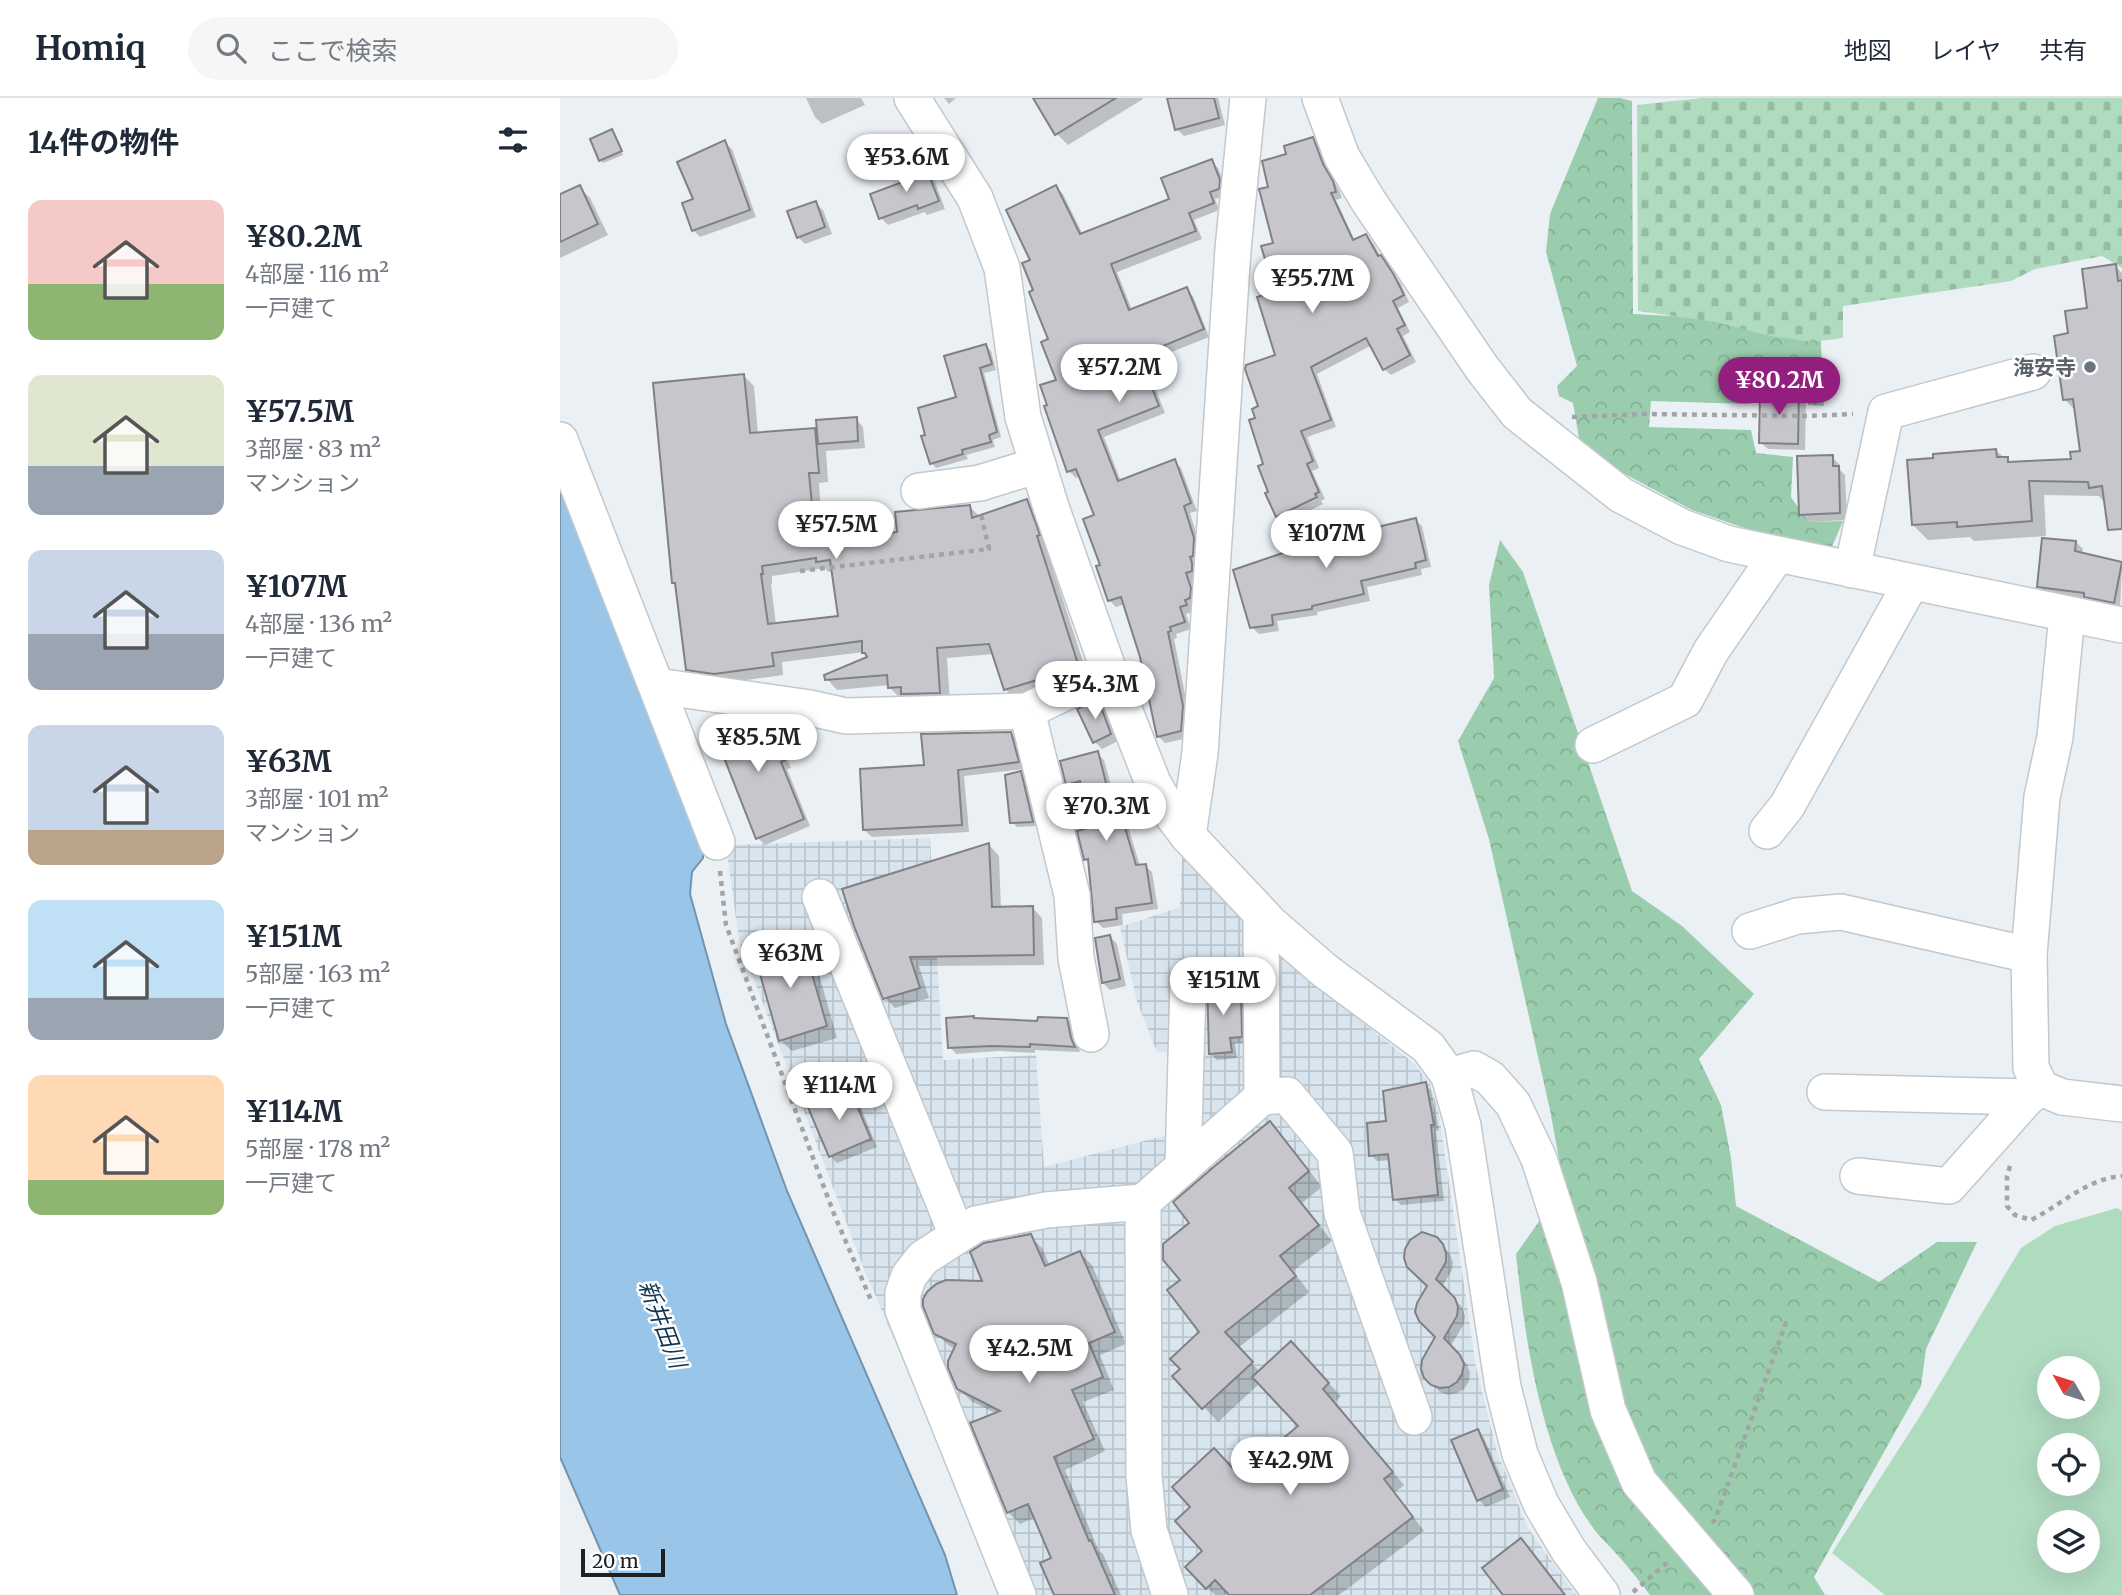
<!DOCTYPE html>
<html lang="ja">
<head>
<meta charset="utf-8">
<style>
  :root { --surface:#fff; --page:#f6f6f7; --text:#1f2937; --muted:#747a83; --line:#e0e1e3; --accent:#921e7d }
  body { margin:0; font-family:Merriweather,"Noto Sans JP",serif; background:var(--page); color:var(--text); height:100vh; display:flex; flex-direction:column; font-size:26px; white-space:nowrap }
  * { box-sizing:border-box; margin:0 }
  p { font-size:23px; color:var(--muted) }
  .icon { flex:none; width:38px; height:38px; fill:none; stroke:currentColor; stroke-width:2; stroke-linecap:round; stroke-linejoin:round }
  .map { position:relative; flex:1; overflow:hidden }
  .panel { display:flex; flex-direction:column; background:var(--surface); width:560px }
  .panel>* { flex:none }
  .needle { width:46px; rotate:309deg }
  .buttons { position:absolute; left:1477px; top:1258px; display:grid; gap:14px }
  .buttons a { display:grid; place-items:center; width:63px; height:63px; border-radius:50%; background:var(--surface); box-shadow:0 7px 28px #0002; font-size:35px }
  .scale { position:absolute; left:21px; bottom:18px; width:84px; box-sizing:border-box; padding-left:7px; border:4px solid #1d1f20; border-top:0; font-size:19px; line-height:24px; white-space:nowrap; color:#1d1f20; -webkit-text-stroke:5px #fff; paint-order:stroke }
  .price { position:absolute; translate:-50% -60px; padding:0 16px; border-radius:24px; background:#fff; color:#222; font-size:23px; line-height:46px; filter:drop-shadow(0 2px 4px #0008) }
  .price::after { content:''; position:absolute; left:50%; top:42px; width:21px; height:16px; margin-left:-10px; background:inherit; clip-path:polygon(0 0,100% 0,50% 100%) }
  .price.on { background:var(--accent); color:#fff }
  ul { padding:0; list-style:none }
  li { display:flex; align-items:center; gap:21px; height:175px; padding:0 28px }
  li span { display:grid; place-items:center; flex:none; width:196px; height:140px; border-radius:14px; color:#555 }
  li>.icon { margin-inline-start:auto }
  span .icon { width:84px; height:84px; fill:#fffc; stroke-width:1 }
  li b { font-size:30px }
  h2 { display:flex; justify-content:space-between; align-items:center; height:84px; padding:0 28px; font-size:30px }
  header { display:flex; align-items:center; gap:42px; box-sizing:border-box; height:98px; padding:0 35px; background:var(--surface); border-bottom:2px solid var(--line) }
  header strong { font-size:33px }
  nav { display:flex; gap:38px; margin-inline-start:auto; font-size:24px }
  .search { width:490px; height:63px; background:var(--page); display:flex; align-items:center; gap:18px; box-sizing:border-box; padding:0 24px; border-radius:38px; color:var(--muted); font-size:26px }
  main { display:flex; flex:1; min-height:0 }
  .map>svg:first-child { display:block }
</style>
</head>
<body>
<header>
<strong>Homiq</strong>
<div class="search"><svg class="icon" aria-label="search" viewBox="0 0 24 24"><circle cx="10" cy="10" r="6"/><path d="M15 15l6 6"/></svg>ここで検索</div>
<nav><a>地図</a><a>レイヤ</a><a>共有</a></nav>
</header>
<main>
<section class="panel">
<h2>14件の物件<svg class="icon" aria-label="filters" viewBox="0 0 24 24"><path d="M4 7h16M4 17h16"/><circle cx="9" cy="7" r="2"/><circle cx="15" cy="17" r="2"/></svg></h2>
<ul>
<li><span style="background:linear-gradient(#f6c9c9 60%,#8fb573 0)"><svg class="icon" aria-label="home" viewBox="0 0 24 24"><path d="M3 11l9-7 9 7M6 9v11h12V9"/></svg></span><div><b>¥80.2M</b><p>4部屋 · 116 m²</p><p>一戸建て</p></div></li>
<li><span style="background:linear-gradient(#dfe7d0 65%,#9aa5b1 0)"><svg class="icon" aria-label="home" viewBox="0 0 24 24"><path d="M3 11l9-7 9 7M6 9v11h12V9"/></svg></span><div><b>¥57.5M</b><p>3部屋 · 83 m²</p><p>マンション</p></div></li>
<li><span style="background:linear-gradient(#c9d6e8 60%,#9aa5b1 0)"><svg class="icon" aria-label="home" viewBox="0 0 24 24"><path d="M3 11l9-7 9 7M6 9v11h12V9"/></svg></span><div><b>¥107M</b><p>4部屋 · 136 m²</p><p>一戸建て</p></div></li>
<li><span style="background:linear-gradient(#c9d6e8 75%,#b9a48a 0)"><svg class="icon" aria-label="home" viewBox="0 0 24 24"><path d="M3 11l9-7 9 7M6 9v11h12V9"/></svg></span><div><b>¥63M</b><p>3部屋 · 101 m²</p><p>マンション</p></div></li>
<li><span style="background:linear-gradient(#bfe0f5 70%,#9aa5b1 0)"><svg class="icon" aria-label="home" viewBox="0 0 24 24"><path d="M3 11l9-7 9 7M6 9v11h12V9"/></svg></span><div><b>¥151M</b><p>5部屋 · 163 m²</p><p>一戸建て</p></div></li>
<li><span style="background:linear-gradient(#ffd9b3 75%,#8fb573 0)"><svg class="icon" aria-label="home" viewBox="0 0 24 24"><path d="M3 11l9-7 9 7M6 9v11h12V9"/></svg></span><div><b>¥114M</b><p>5部屋 · 178 m²</p><p>一戸建て</p></div></li>
</ul>
</section>
<div class="map">
<svg width="1562" height="1497" viewBox="0 0 1562 1497">
  <defs>
    <pattern id="industrial-grid" width="8" height="8" patternUnits="userSpaceOnUse" patternTransform="scale(1.75)"><rect width="8" height="8" fill="#d9e5ee"/><path d="M0 4h8M4 0v8" fill="none" stroke="#bac4cc"/></pattern>
    <pattern id="forest-crowns" width="20" height="18" patternUnits="userSpaceOnUse" patternTransform="scale(1.75)"><rect width="20" height="18" fill="#99cdad"/><path d="M2 6a3 3 0 1 1 6 0M12 15a3 3 0 1 1 6 0" fill="none" stroke="#83b095"/></pattern>
    <pattern id="cemetery-stones" width="16" height="16" patternUnits="userSpaceOnUse" patternTransform="scale(1.75)"><rect width="16" height="16" fill="#afdbbf"/><path d="M2 7V4a2 2 0 0 1 4 0v3zM10 15v-3a2 2 0 0 1 4 0v3z" fill="#96bca4"/></pattern>
  </defs>
  <rect width="100%" height="100%" fill="#ebf0f4"/>
  <polygon fill="url(#industrial-grid)" points="370,740 383,962 476,957 484,1069 611,1036 614,954 597,954 577,904 560,829 620,809 622,759 720,859 855,966 871,988 879,1016 916,1269 937,1354 968,1430 1016,1497 444,1497 306,1176 179,843 166,747"/>
  <path fill="#afdbbf" fill-rule="evenodd" d="M1557,1110L1562,1113V1497H1325L1272,1455L1362,1315L1461,1150L1495,1128ZM1489,1270H1528V1309H1489ZM1489,1348H1528V1386H1489ZM1489,1424H1528V1463H1489Z"/>
  <g fill="url(#forest-crowns)">
    <polygon points="1038,0 1060,0 1072,3 1073,216 1260,226 1264,308 1248,307 1246,287 1194,286 1191,306 1091,303 1089,329 1191,332 1196,355 1233,359 1231,399 1248,424 1283,423 1271,451 1202,436 1132,412 1063,375 1019,340 1013,305 999,298 997,288 1017,268 986,154 990,116"/>
    <path d="M940,442L963,474L1072,793L1122,828L1194,896L1139,961L1161,1007L1171,1060L1176,1108L1319,1184L1377,1144H1417L1366,1251L1361,1288L1254,1479L1265,1497H1090C1078,1481 1066,1466 1052,1451C1045,1444 1037,1436 1031,1427C981,1356 965,1241 956,1156L1004,1088L990,1012L929,741L898,643L934,580L929,487Z"/>
  </g>
  <polygon fill="url(#cemetery-stones)" points="1142,0 1562,0 1562,170 1542,158 1475,171 1451,183 1283,208 1283,240 1251,244 1206,237 1156,224 1078,213 1077,7"/>
  <polygon fill="#99c5e9" stroke="#7493ad" stroke-width="2" points="0,382 143,748 143,760 132,774 130,796 166,926 227,1093 385,1457 397,1497 60,1497 0,1359"/>
  <g fill="#0003" fill-rule="evenodd">
    <polygon points="246,0 301,0 305,7 262,26 255,19"/>
    <polygon points="384,0 396,0 389,6"/>
    <polygon points="475,0 582,0 583,1 508,47 497,36"/>
    <polygon points="609,0 658,0 665,27 624,38 617,31"/>
    <polygon points="52,33 63,57 43,65 40,62"/>
    <polygon points="753,41 760,48 769,75 779,92 782,100 776,102 795,143 806,138 813,145 821,159 841,186 849,204 838,210 850,234 843,238 856,264 831,277 824,271 812,247 757,276 776,329 747,339 759,370 752,373 765,401 761,403 763,406 724,425 717,418 710,395 697,321 717,258 717,195 710,90 728,57"/>
    <polygon points="164,44 172,51 196,119 140,139 133,132 136,102"/>
    <polygon points="651,63 658,70 666,90 665,98 655,101 659,112 634,122 642,141 557,174 572,212 626,191 633,198 649,239 609,255 612,262 588,271 605,315 544,339 561,384 614,363 621,370 637,413 630,415 640,448 638,479 632,482 637,498 636,507 631,509 632,514 626,516 631,531 616,536 617,540 614,541 629,616 628,640 605,645 598,638 582,558 565,506 556,509 549,502 536,418 521,378 516,380 509,373 486,309 498,283 490,242 475,193 472,163 496,89 503,96 523,137 612,102"/>
    <polygon points="365,69 372,76 385,111 367,117 365,114 328,127 321,120 350,83"/>
    <polygon points="19,89 30,100 48,137 0,160 0,98"/>
    <polygon points="255,105 263,112 272,136 245,146 238,139"/>
    <polygon points="1555,168 1562,175 1562,423 1539,398 1484,397 1486,438 1414,443 1410,439 1368,442 1353,427 1436,353 1452,365 1513,363 1522,354 1517,314 1504,301 1510,237 1529,211"/>
    <polygon points="426,248 431,253 436,272 424,275 441,339 433,342 435,349 406,357 408,361 376,370 371,365 398,301"/>
    <path d="M184,278L194,288L198,336L254,332L259,337L296,321L303,329L305,350L266,353L268,384L259,385L262,430L279,427L283,432L290,431L301,441L339,435L409,408L420,419L467,403L477,413L489,448L486,449L527,576L456,602L445,591L434,556L387,560L390,605L340,600L330,590V587L277,592L267,581L310,560L304,554L222,564L223,577L165,585L138,582L128,571L117,487L114,484ZM265,470L268,474L273,473L280,519L216,527L211,486H212V478Z"/>
    <polygon points="1239,296 1246,303 1245,352 1208,351 1200,344"/>
    <polygon points="1272,359 1280,367 1280,372 1285,377 1287,422 1248,424 1241,416"/>
    <polygon points="855,422 862,428 871,469 861,471 862,477 807,489 810,503 757,514 758,517 717,523 719,533 699,536 692,529 786,435 788,437"/>
    <polygon points="1516,444 1523,451 1522,456 1562,466 1560,511 1532,505 1529,501 1486,495 1479,488"/>
    <polygon points="538,603 545,610 558,643 542,651 535,644"/>
    <polygon points="208,628 216,637 231,670 227,671 250,728 205,747 198,740"/>
    <polygon points="451,635 458,643 465,671 404,678 409,734 312,739 304,732 366,669"/>
    <polygon points="537,655 544,662 554,698 561,705 580,768 585,768 592,774 598,811 562,816 563,827 543,830 536,823 530,765 526,761 533,730 523,690 514,693 507,686"/>
    <polygon points="461,675 466,681 478,728 457,729 452,724"/>
    <polygon points="429,747 439,758 441,811 472,809 482,820 484,867 359,868 369,900 335,910 325,900 285,793"/>
    <polygon points="550,838 557,846 566,888 550,892 543,885"/>
    <polygon points="242,843 253,855 277,940 232,953 220,942"/>
    <polygon points="663,882 669,888 670,898 681,898 687,904 687,945 675,945 677,960 657,962 651,956"/>
    <polygon points="416,922 479,925 507,922 513,928 520,954 475,952 475,955 439,953 396,956 390,949"/>
    <polygon points="865,986 871,992 879,1032 876,1033 884,1103 841,1107 835,1101 831,1062 817,1063 811,1057 828,1025"/>
    <polygon points="289,991 296,998 317,1049 277,1065 270,1058"/>
    <polygon points="710,1026 724,1040 762,1089 742,1105 772,1143 733,1173 749,1194 678,1250 700,1274 743,1258 781,1298 775,1304 844,1387 835,1394 864,1433 779,1497 671,1497 668,1494 665,1497 655,1497 628,1469 645,1453 679,1379 740,1328 700,1285 658,1324 615,1278 622,1271 642,1234 622,1183 632,1125"/>
    <polygon points="470,1138 482,1150 490,1168 520,1155 532,1167 566,1246 540,1257 554,1292 523,1304 545,1353 505,1372 539,1453 543,1456 561,1497 496,1497 493,1461 476,1419 460,1426 448,1414 437,1316 411,1303 398,1290 396,1251 388,1247 376,1235"/>
    <polygon points="876,1141 890,1156 893,1164 892,1172 882,1189 902,1209 905,1218 904,1226 890,1249 907,1266 910,1275 909,1283 904,1291 897,1295 888,1297 880,1294 865,1279 877,1239 869,1188"/>
    <polygon points="917,1333 924,1340 950,1399 926,1409 919,1402"/>
  </g>
  <g fill="#c7c6cc" stroke="#808085" stroke-width="2" fill-rule="evenodd">
    <polygon points="473,0 556,0 495,37"/>
    <polygon points="607,0 654,0 659,20 615,32"/>
    <polygon points="52,31 62,53 39,63 30,41"/>
    <polygon points="753,39 763,66 773,83 776,94 771,95 793,142 806,136 818,158 821,157 834,177 844,197 833,203 845,227 837,231 850,257 823,272 806,240 751,269 771,322 741,333 753,363 747,366 759,394 755,396 757,399 716,419 705,395 708,394 698,368 703,366 689,322 695,320 692,311 698,308 685,271 686,267 715,257 697,199 715,194 701,148 713,145 699,91 708,89 702,63 726,56 724,48"/>
    <polygon points="165,42 190,112 132,133 122,105 133,101 117,64"/>
    <polygon points="652,61 660,82 659,91 650,94 654,105 629,115 636,133 551,166 569,212 627,189 644,231 603,248 606,255 582,264 599,308 538,332 558,383 615,361 631,405 624,408 634,440 633,458 630,459 632,465 632,473 626,475 631,490 630,500 625,502 627,507 620,509 625,524 610,529 611,533 608,534 623,608 621,633 597,639 580,559 561,499 548,503 536,468 540,467 523,421 534,417 516,371 507,374 484,308 487,307 480,287 496,282 481,244 488,241 469,194 473,192 462,165 470,162 446,112 496,87 520,136 609,101 601,80"/>
    <polygon points="365,67 379,103 358,111 357,107 319,121 310,96 348,82 345,74"/>
    <polygon points="20,87 38,126 0,144 0,96"/>
    <polygon points="256,103 265,129 237,140 227,113"/>
    <polygon points="1556,166 1558,183 1562,182 1562,431 1548,432 1542,388 1529,390 1528,384 1469,383 1472,423 1397,429 1397,424 1352,427 1347,362 1373,360 1373,356 1436,351 1437,359 1448,359 1448,364 1511,361 1510,354 1520,353 1513,301 1503,302 1494,238 1508,235 1505,213 1527,210 1522,171"/>
    <polygon points="426,246 432,266 420,270 437,334 429,337 431,344 402,352 403,356 370,366 361,338 365,337 358,310 396,299 384,258"/>
    <path d="M184,276L190,335L255,330L259,375H249L254,429L279,425L280,430L290,429L292,441L337,434L335,414L410,407L412,420L467,401L480,437L477,438L518,566L500,575L444,592L429,546L377,550L380,595L341,596V589L328,590L327,577L265,582L264,577L307,559L305,555H302V543L212,555L214,568L154,576L126,572L115,485H112L93,285ZM256,460V464L270,462L278,518L208,526L201,476H203L202,468Z"/>
    <polygon points="1200,293 1239,294 1238,346 1199,345"/>
    <polygon points="297,319 298,343 258,346 256,322"/>
    <polygon points="1273,357 1273,368 1279,368 1280,415 1239,417 1237,358"/>
    <polygon points="856,420 866,462 855,465 856,470 801,483 804,496 752,508 752,511 712,517 713,527 690,530 673,472 787,433 787,436"/>
    <polygon points="1482,440 1516,443 1515,453 1562,464 1554,505 1524,499 1524,495 1477,489"/>
    <polygon points="538,601 551,636 533,645 517,611"/>
    <polygon points="165,618 205,624 209,627 225,662 221,664 244,721 196,741 150,624"/>
    <polygon points="451,634 459,664 398,672 402,727 303,732 300,671 364,667 361,636"/>
    <polygon points="538,653 549,697 555,696 576,767 586,766 592,805 556,810 557,821 534,824 528,761 524,762 517,733 531,729 520,683 506,687 500,663"/>
    <polygon points="461,673 473,724 450,725 445,677"/>
    <polygon points="429,745 432,809 473,808 474,857 350,859 360,890 323,901 294,828 282,791"/>
    <polygon points="550,837 560,881 542,885 535,840"/>
    <polygon points="242,841 267,928 219,943 194,855"/>
    <polygon points="664,880 665,896 681,896 682,939 670,940 672,954 649,956 647,881"/>
    <polygon points="414,918 414,920 477,923 478,919 507,920 511,940 515,949 470,946 470,949 432,948 388,950 386,920"/>
    <polygon points="866,984 874,1027 871,1027 878,1097 833,1102 828,1056 809,1058 807,1025 826,1023 823,993"/>
    <polygon points="289,989 311,1041 269,1059 247,1007"/>
    <polygon points="710,1023 749,1073 729,1090 759,1127 720,1158 736,1178 665,1234 693,1264 642,1311 612,1278 620,1271 610,1261 639,1234 607,1192 620,1182 603,1162 603,1146 629,1125 613,1104 656,1067"/>
    <polygon points="862,1134 877,1139 883,1146 886,1155 886,1164 876,1181 895,1200 898,1209 897,1218 884,1240 900,1257 904,1266 902,1276 897,1284 889,1289 880,1290 871,1287 864,1280 861,1271 862,1262 875,1239 859,1223 855,1214 857,1205 867,1188 847,1169 844,1160 845,1151 850,1142"/>
    <polygon points="471,1136 485,1168 520,1153 555,1234 529,1245 543,1279 512,1292 534,1341 494,1359 529,1443 531,1442 555,1497 494,1497 480,1465 491,1460 468,1406 447,1415 410,1325 440,1313 397,1291 388,1270 388,1263 396,1246 374,1236 363,1208 363,1201 367,1194 376,1186 386,1182 422,1183 410,1154 424,1145"/>
    <polygon points="731,1243 769,1285 763,1291 833,1374 824,1381 853,1419 750,1497 669,1497 655,1482 646,1491 625,1469 642,1453 615,1423 630,1409 612,1389 654,1350 679,1377 738,1328 692,1279"/>
    <polygon points="918,1331 943,1391 917,1403 891,1342"/>
    <polygon points="961,1440 1005,1497 943,1497 922,1470"/>
  </g>
  <g fill="none" stroke-linecap="round" stroke-linejoin="round">
    <g stroke="#c2c8cb" stroke-width="38">
      <g id="minor">
        <polyline points="352,0 415,100 442,170 463,319 491,409 549,573 593,685 609,713 628,738 711,826 764,872 868,949 889,978 903,1028 943,1289 960,1356 981,1406 1009,1453 1042,1497"/>
        <polyline points="760,0 782,59 809,104 922,270 957,315 1061,397 1122,429 1169,446 1562,527"/>
        <polyline points="0,342 157,744"/>
        <polyline points="359,393 420,385 478,367"/>
        <polyline points="1292,472 1326,314 1473,274"/>
        <polyline points="1507,517 1495,639 1482,699 1469,857 1471,970 1481,990 1502,999 1562,1006"/>
        <polyline points="97,588 250,610 286,618 467,613 549,573"/>
        <polyline points="467,613 512,797 516,860 531,936"/>
        <polyline points="1033,647 1125,602 1151,553 1217,457"/>
        <polyline points="1207,733 1227,708 1351,485"/>
        <polyline points="628,738 640,655 673,151 688,0"/>
        <polyline points="260,799 397,1137"/>
        <polyline points="1190,833 1237,818 1281,814 1469,857"/>
        <polyline points="889,978 914,971 930,980 953,1006 979,1061 1019,1184 1048,1312 1079,1384 1176,1497"/>
        <polyline points="1265,994 1468,999 1481,990"/>
        <polyline points="702,999 727,997 775,1055 782,1115 854,1319"/>
        <polyline points="623,1069 628,887"/>
        <polyline points="1298,1078 1389,1088 1468,999"/>
        <polyline points="458,1497 343,1212 343,1195 349,1178 363,1160 416,1126 486,1112 583,1104"/>
        <polyline points="610,1497 589,1432 584,1378 583,1104 702,999 701,817"/>
      </g>
    </g>
    <g stroke="#a1a5a8" stroke-width="4.5" stroke-dasharray="5 5" stroke-linecap="butt">
      <polyline points="1012,319 1084,316 1247,318 1293,316"/>
      <polyline points="240,473 429,451 421,416"/>
      <polyline points="160,773 166,827 274,1116 311,1202"/>
      <path d="M1450,1068L1447,1078V1108L1455,1117L1471,1122C1501,1107 1528,1080 1562,1078"/>
      <polyline points="1152,1425 1155,1422 1227,1222"/>
      <polyline points="1073,1494 1109,1463"/>
    </g>
    <use href="#minor" stroke="#fff" stroke-width="35"/>
  </g>
  <circle fill="#6b7280" stroke="#fff" stroke-width="2.5" cx="1530" cy="269" r="7"/>
  <g text-anchor="middle" dominant-baseline="central" stroke-width="5" stroke-linejoin="round" paint-order="stroke">
    <g font-size="21" font-weight="bold" fill="#5b616d" stroke="#fff" text-anchor="end">
      <text x="1516" y="269">海安寺</text>
    </g>
    <g font-size="23" font-style="italic" fill="#12354e" stroke="#fff">
      <text transform="translate(103 1226) rotate(69)">新井田川</text>
    </g>
  </g>
</svg>
<div class="buttons">
<a><svg class="needle" viewBox="-14 -14 28 28"><path d="M0-13l5 13h-10z" fill="#e53935"/><path d="M0 13l5-13h-10z" fill="#747a83"/></svg></a>
<a><svg class="icon" aria-label="locate" viewBox="0 0 24 24"><circle cx="12" cy="12" r="6"/><path d="M12 2v4M12 18v4M2 12h4M18 12h4"/></svg></a>
<a><svg class="icon" aria-label="layers" viewBox="0 0 24 24"><path d="M12 4l9 5-9 5-9-5zM3 14l9 5 9-5"/></svg></a>
</div>
<div class="scale">20 m</div>
<b class="price" style="left:346px;top:96px">¥53.6M</b>
<b class="price" style="left:752px;top:217px">¥55.7M</b>
<b class="price" style="left:559px;top:306px">¥57.2M</b>
<b class="price on" style="left:1219px;top:319px">¥80.2M</b>
<b class="price" style="left:276px;top:463px">¥57.5M</b>
<b class="price" style="left:766px;top:472px">¥107M</b>
<b class="price" style="left:535px;top:623px">¥54.3M</b>
<b class="price" style="left:198px;top:676px">¥85.5M</b>
<b class="price" style="left:546px;top:745px">¥70.3M</b>
<b class="price" style="left:230px;top:892px">¥63M</b>
<b class="price" style="left:663px;top:919px">¥151M</b>
<b class="price" style="left:279px;top:1024px">¥114M</b>
<b class="price" style="left:469px;top:1287px">¥42.5M</b>
<b class="price" style="left:730px;top:1399px">¥42.9M</b>
</div>
</main>
</body>
</html>
